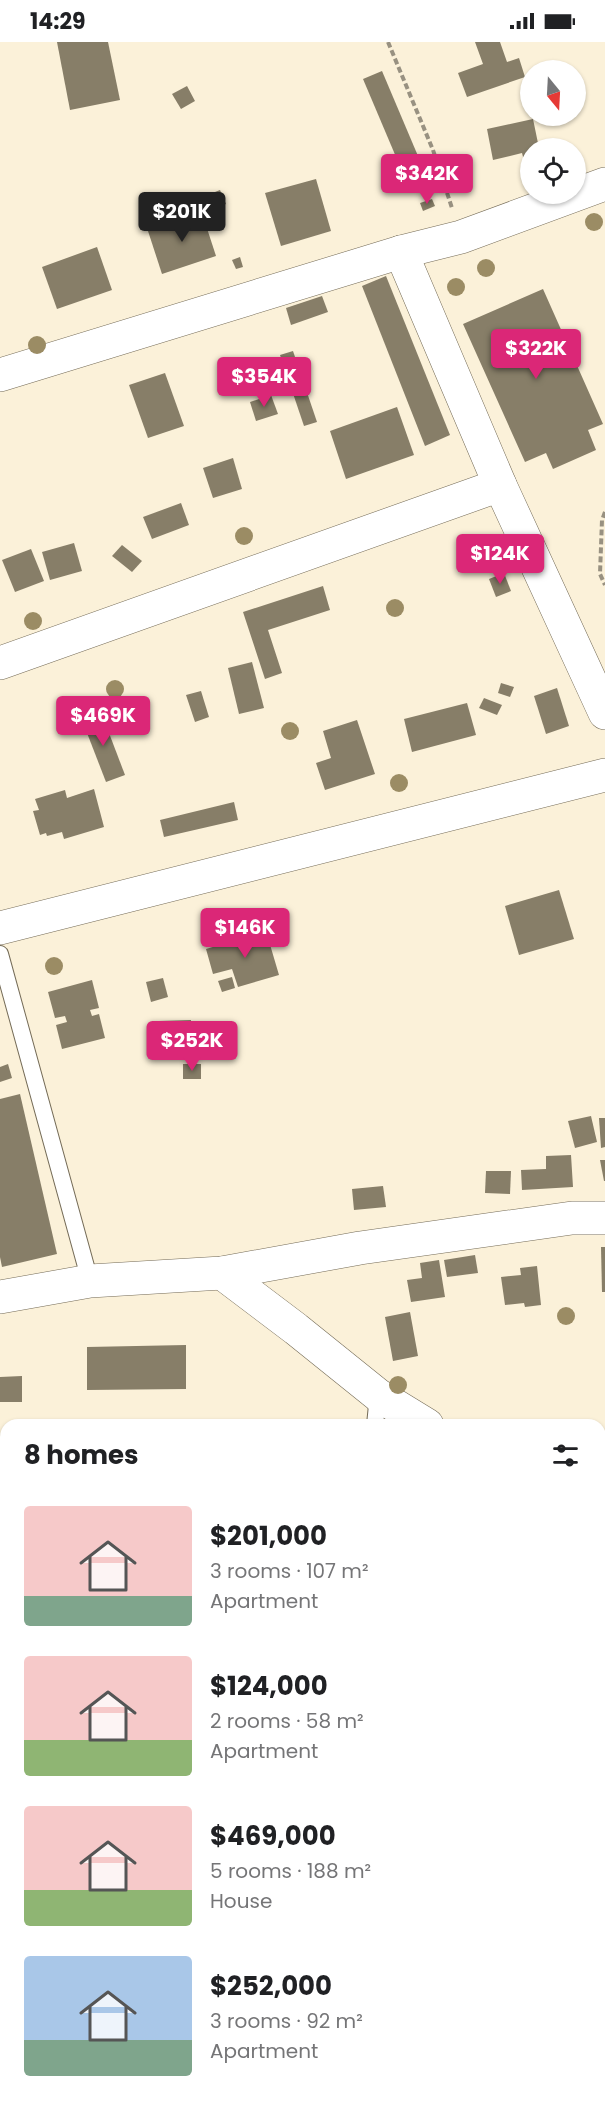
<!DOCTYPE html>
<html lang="en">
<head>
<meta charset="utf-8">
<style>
  :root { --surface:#fff; --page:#f2f2f2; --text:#202124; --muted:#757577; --accent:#db2777 }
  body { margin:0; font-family:Poppins,sans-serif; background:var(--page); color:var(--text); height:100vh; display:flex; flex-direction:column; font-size:22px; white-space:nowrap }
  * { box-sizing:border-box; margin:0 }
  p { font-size:20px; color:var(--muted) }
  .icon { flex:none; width:33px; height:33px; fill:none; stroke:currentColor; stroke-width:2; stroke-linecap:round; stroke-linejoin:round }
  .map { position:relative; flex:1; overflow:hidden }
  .details { position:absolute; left:0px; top:1377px; width:606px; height:684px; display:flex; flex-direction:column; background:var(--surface); border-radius:18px 18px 0 0; box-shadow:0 2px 4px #0004 }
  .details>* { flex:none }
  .needle { width:39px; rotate:162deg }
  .buttons { position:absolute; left:520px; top:18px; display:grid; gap:12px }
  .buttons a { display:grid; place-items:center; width:66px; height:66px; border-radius:50%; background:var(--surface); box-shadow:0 2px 4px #0004; font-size:30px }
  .price { position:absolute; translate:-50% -51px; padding:0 14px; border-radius:6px; background:var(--accent); color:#fff; font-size:20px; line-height:39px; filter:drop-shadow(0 2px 3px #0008) }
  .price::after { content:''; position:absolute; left:50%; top:36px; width:18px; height:14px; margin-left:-9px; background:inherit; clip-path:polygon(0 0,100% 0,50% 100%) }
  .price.on { background:#222; color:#fff }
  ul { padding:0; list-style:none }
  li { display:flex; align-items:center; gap:18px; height:150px; padding:0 24px }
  li span { display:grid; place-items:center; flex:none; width:168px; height:120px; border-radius:6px; color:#555 }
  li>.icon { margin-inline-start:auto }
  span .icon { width:72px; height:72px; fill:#fffc; stroke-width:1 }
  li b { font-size:26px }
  h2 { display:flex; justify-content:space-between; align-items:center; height:72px; padding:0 24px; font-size:26px }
  .status { display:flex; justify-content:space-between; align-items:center; height:42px; padding:0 30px; background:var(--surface); direction:ltr }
  .status svg { height:16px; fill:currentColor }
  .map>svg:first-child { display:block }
</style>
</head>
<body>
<div class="status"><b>14:29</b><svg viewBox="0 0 49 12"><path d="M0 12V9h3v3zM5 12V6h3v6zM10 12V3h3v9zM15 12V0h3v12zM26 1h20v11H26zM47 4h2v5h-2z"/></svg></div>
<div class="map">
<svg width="605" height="2061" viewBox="0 0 605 2061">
  <rect width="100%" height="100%" fill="#fbf1d9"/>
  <polygon fill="#d3cbb8" points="0,1857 6,1886 6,1912 0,1915"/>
  <g fill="#877e68">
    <polygon points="57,0 108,0 120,58 70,68"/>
    <polygon points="475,0 500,0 507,20 519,16 525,35 467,55 458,31 483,22"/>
    <polygon points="382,29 418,114 399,122 363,37"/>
    <polygon points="187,44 195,59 181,67 172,52"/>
    <polygon points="533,77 539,106 531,106 531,125 526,126 522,111 493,118 487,87"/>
    <polygon points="316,137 331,189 281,204 265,151"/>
    <polygon points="220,148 226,162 210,168 205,154"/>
    <polygon points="432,157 435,164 423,169 420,161"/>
    <polygon points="202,171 216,214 162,232 148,189"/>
    <polygon points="97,205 112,248 57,267 42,225"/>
    <polygon points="240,215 243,225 236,227 232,218"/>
    <polygon points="386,234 450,393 425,404 362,244"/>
    <polygon points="543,247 603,382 588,388 596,408 553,427 546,411 525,420 463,282"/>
    <polygon points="322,254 328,270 291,283 286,266"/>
    <polygon points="293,309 317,380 304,384 280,313"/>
    <polygon points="165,331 184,384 148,396 129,343"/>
    <polygon points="271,353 278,372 256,379 250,360"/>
    <polygon points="397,365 414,413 346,437 330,389"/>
    <polygon points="233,416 242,447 213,456 203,426"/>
    <polygon points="181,461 189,483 152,497 143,475"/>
    <polygon points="74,501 82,529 50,538 42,510"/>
    <polygon points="122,503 142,519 132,530 112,514"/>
    <polygon points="31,507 44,539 15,550 2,518"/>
    <polygon points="504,531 511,549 496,555 489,537"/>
    <polygon points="323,544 330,568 268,588 282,631 265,637 243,570"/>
    <polygon points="252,620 264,666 239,672 228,626"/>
    <polygon points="501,641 514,645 510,655 498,651"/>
    <polygon points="557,646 569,684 546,692 534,654"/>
    <polygon points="201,649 209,675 195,680 186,653"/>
    <polygon points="484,656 502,663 497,673 479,666"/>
    <polygon points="467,661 476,693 412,710 404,677"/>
    <polygon points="101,670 125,733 106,740 82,678"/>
    <polygon points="357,678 375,732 325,748 316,721 331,716 323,689"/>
    <polygon points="94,747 104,785 64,797 62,790 47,794 46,791 40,793 33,769 39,768 35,757 65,748 67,756"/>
    <polygon points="234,760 238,778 164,795 160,778"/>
    <polygon points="559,848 574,897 519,913 505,864"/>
    <polygon points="266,889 279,933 238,945 232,927 213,932 206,907"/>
    <polygon points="232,935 235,946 222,950 218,939"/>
    <polygon points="163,936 168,955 151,960 146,940"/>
    <polygon points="92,938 99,966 90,968 92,974 99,972 105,996 62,1007 56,983 67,980 65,974 55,976 48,950"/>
    <polygon points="191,978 192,1004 159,1004 159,979"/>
    <polygon points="8,1022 12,1036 0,1040 0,1025"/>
    <rect x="183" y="1022" width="18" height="15"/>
    <polygon points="20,1052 57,1212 2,1225 0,1215 0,1057"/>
    <polygon points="591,1074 597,1100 575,1106 568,1079"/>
    <polygon points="599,1076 605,1076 605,1105 601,1106"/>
    <polygon points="571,1113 573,1145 522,1148 521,1128 546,1127 546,1114"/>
    <polygon points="600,1118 605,1118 605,1139 604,1139"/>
    <polygon points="486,1129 511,1129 510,1152 485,1151"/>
    <polygon points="383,1144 386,1165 354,1168 352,1147"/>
    <polygon points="601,1205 605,1205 605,1250 602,1250"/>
    <polygon points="475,1213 478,1231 447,1235 444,1218"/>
    <polygon points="439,1218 445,1255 411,1260 407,1238 422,1236 420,1221"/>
    <polygon points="537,1224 541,1263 525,1265 524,1261 505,1263 501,1235 521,1233 520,1226"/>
    <polygon points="410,1270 418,1314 393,1319 385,1275"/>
    <polygon points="186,1303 186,1347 87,1348 87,1305"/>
    <polygon points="22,1334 22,1360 0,1360 0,1335"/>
    <polygon points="6,1436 6,1509 0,1509 0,1437"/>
    <polygon points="600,1618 605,1621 605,1647 600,1644"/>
    <polygon points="605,1986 605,2029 600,2026 600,1995"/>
    <rect x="207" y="2055" width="24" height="6"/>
  </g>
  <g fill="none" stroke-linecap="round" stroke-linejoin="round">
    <g stroke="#746b57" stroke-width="18">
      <g id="service">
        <polyline points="0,912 90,1239"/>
        <polyline points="375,1383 378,1353"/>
        <polyline points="474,2055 475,2061"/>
      </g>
    </g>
    <g stroke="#746b57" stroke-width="34">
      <g id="minor">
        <polyline points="401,210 500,443 605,671"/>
        <polyline points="0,333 401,210 461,195 605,142"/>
        <polyline points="0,621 500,443"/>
        <polyline points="222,1231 296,1287 378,1353 427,1383"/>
        <polyline points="0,1255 90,1239 222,1231 360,1206 572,1176 605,1176"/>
        <polyline points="600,1491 605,1494"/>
        <polyline points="0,1945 6,1942"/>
      </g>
    </g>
    <g stroke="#746b57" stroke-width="34">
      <polyline id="tertiary" points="0,886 605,733"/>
    </g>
    <g stroke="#989181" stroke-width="4" stroke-dasharray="6 3" stroke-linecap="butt">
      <polyline points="388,0 433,108 452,166"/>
      <polyline points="605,470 602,478 600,532 605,543"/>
    </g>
    <use href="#service" stroke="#fff" stroke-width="16"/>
    <use href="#minor" stroke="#fff" stroke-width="33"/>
    <use href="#tertiary" stroke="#fff" stroke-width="33"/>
  </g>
  <g fill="#9b8c64">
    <circle cx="594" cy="180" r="9"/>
    <circle cx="486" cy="226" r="9"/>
    <circle cx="456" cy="245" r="9"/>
    <circle cx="37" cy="303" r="9"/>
    <circle cx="244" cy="494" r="9"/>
    <circle cx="395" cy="566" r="9"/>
    <circle cx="33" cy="579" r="9"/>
    <circle cx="115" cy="647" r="9"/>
    <circle cx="290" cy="689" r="9"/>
    <circle cx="399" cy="741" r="9"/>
    <circle cx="54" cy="924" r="9"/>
    <circle cx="566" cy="1274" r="9"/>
    <circle cx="398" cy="1343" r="9"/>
  </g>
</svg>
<div class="buttons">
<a><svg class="needle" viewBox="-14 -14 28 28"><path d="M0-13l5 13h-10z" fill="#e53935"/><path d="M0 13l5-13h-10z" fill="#757577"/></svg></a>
<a><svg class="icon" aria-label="locate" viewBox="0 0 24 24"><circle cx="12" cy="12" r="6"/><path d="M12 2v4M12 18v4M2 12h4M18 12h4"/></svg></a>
</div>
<b class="price" style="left:427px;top:163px">$342K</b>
<b class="price on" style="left:182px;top:201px">$201K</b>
<b class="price" style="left:536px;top:338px">$322K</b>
<b class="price" style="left:264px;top:366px">$354K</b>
<b class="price" style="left:500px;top:543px">$124K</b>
<b class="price" style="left:103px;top:705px">$469K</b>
<b class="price" style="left:245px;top:917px">$146K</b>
<b class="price" style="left:192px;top:1030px">$252K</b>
<section class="details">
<h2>8 homes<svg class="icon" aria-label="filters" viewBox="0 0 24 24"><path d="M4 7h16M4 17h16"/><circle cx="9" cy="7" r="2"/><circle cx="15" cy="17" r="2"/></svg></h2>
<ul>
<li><span style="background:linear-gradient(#f6c9c9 75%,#7fa58c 0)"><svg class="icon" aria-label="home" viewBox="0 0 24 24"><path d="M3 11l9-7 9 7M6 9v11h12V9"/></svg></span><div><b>$201,000</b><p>3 rooms · 107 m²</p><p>Apartment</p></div></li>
<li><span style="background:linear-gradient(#f6c9c9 70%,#8fb573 0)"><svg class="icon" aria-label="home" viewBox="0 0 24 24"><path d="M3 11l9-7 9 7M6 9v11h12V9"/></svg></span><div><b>$124,000</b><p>2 rooms · 58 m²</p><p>Apartment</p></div></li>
<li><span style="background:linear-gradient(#f6c9c9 70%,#8fb573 0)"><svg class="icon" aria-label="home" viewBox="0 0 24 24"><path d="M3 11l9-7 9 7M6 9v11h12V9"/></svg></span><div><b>$469,000</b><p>5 rooms · 188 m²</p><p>House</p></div></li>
<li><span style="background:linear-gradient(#a9c7e8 70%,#7fa58c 0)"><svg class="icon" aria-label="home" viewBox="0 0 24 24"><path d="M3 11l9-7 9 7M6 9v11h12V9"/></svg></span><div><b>$252,000</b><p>3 rooms · 92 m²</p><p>Apartment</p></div></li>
</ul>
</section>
</div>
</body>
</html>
